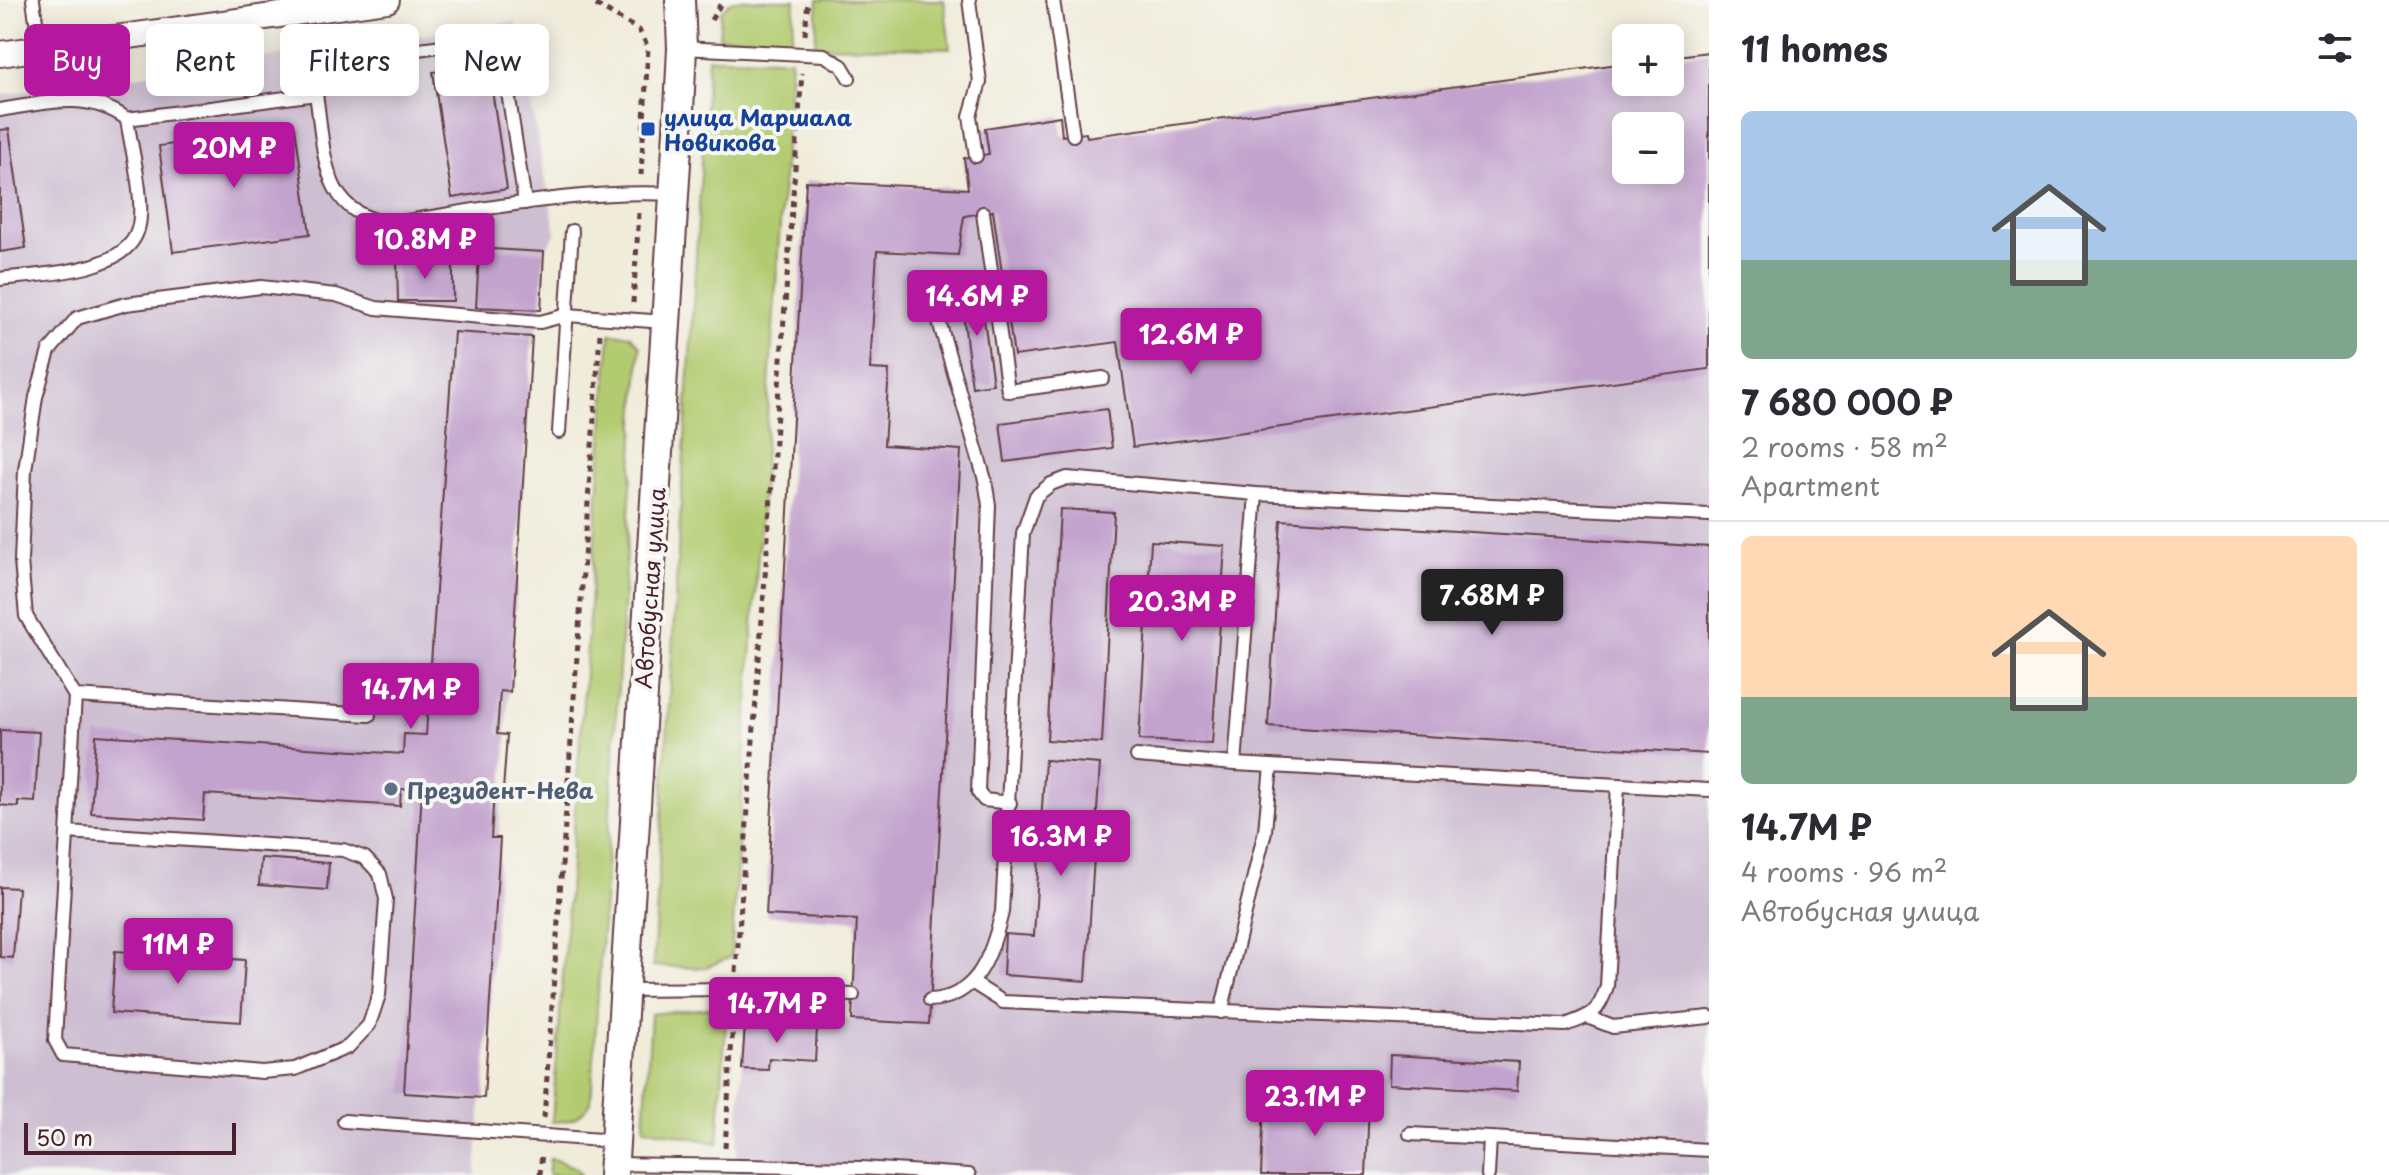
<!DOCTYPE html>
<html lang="en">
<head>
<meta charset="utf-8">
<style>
  :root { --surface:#fff; --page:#f2f2f3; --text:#2b2b33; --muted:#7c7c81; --line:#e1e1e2; --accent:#b5179e }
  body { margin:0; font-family:"Playpen Sans",sans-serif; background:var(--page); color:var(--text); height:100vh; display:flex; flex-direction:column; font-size:30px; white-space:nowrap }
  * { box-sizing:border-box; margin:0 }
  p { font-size:26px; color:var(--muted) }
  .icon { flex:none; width:44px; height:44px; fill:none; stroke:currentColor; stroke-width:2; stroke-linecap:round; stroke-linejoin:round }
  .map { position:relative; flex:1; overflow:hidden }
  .panel { display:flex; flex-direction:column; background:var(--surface); width:680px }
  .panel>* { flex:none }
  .guide { position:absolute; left:24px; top:24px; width:760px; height:72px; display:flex; gap:16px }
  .fabs { position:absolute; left:1612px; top:24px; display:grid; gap:16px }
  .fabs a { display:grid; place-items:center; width:72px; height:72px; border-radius:12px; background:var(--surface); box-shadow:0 4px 20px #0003; font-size:40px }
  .scale { position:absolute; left:24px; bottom:20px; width:212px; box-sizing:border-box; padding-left:8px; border:4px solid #4a1f2b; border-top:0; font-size:22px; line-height:28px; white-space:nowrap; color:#4a1f2b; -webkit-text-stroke:6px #f6f6f2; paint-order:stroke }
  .price { position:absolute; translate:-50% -68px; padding:0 18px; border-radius:8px; background:var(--accent); color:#fff; font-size:26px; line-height:52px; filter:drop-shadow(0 2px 4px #0008) }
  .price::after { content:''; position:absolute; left:50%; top:48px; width:24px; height:18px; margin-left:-12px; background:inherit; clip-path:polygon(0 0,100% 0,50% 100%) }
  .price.selected { background:#222; color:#fff }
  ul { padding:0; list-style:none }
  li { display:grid; align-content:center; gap:16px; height:424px; padding:0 32px }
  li+li { border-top:2px solid var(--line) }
  li span { display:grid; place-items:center; height:248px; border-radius:12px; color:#555 }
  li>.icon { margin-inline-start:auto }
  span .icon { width:144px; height:144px; fill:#fffc; stroke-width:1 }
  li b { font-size:34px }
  h2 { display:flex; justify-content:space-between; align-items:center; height:96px; padding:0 32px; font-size:34px }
  .pill { padding:0 28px; border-radius:12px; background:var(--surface); box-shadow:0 4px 20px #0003; font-size:28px; line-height:72px }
  .pill.selected { background:var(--accent); color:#fff }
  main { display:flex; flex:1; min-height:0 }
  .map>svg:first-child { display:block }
</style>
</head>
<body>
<main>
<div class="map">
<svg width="1709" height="1175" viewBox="0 0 1709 1175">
  <rect width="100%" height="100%" fill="#f6f6f2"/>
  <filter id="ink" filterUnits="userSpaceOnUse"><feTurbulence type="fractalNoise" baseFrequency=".0125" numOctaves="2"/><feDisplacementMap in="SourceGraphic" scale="16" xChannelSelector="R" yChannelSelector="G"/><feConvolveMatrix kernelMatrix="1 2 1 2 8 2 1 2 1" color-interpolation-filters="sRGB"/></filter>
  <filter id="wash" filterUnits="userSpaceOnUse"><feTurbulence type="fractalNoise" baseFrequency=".006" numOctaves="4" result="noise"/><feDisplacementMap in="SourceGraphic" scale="32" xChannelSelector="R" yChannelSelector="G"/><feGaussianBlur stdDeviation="1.8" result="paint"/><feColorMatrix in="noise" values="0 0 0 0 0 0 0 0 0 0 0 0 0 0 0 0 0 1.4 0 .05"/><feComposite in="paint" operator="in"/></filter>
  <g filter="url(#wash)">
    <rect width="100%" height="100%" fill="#f0ecda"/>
    <g fill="#cdbed2" fill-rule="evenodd">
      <polygon points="515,22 556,233 544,252 540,322 532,337 476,1175 0,1175 0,95"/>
      <path d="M1709,52V1175H736L745,1015L852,1019L857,921L766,915L806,181L967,189L964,158L989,154L985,128L1060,116L1063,136L1086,133L1088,137L1626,63V82H1670ZM1626,126H1670V170H1626Z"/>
    </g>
    <g fill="#b2cb70" stroke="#7e754e" stroke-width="2">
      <polygon points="733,0 795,0 792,40 719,37 721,11"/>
      <polygon points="818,0 944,0 950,48 815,46"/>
      <polygon points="708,58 791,59 731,957 704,968 653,966"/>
      <path d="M610,334L630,335L640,346L591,1102C580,1118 571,1122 552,1122Z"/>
      <polygon points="727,1006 718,1143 644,1128 651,1014"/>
      <polygon points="550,1158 577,1168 581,1175 548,1175"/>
    </g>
    <g id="blocks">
      <g fill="#c2a3cd" fill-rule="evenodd">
        <path d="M1709,52V369L1133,447L1118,342L1014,356L993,211L964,216L958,255L877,251L870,369L889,370L884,445L961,450L929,1024L852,1020L857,920L766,915L806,181L968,189L964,158L989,154L985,128L1060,116L1062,136L1086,133L1087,137L1626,63V82H1670V57ZM1626,126H1670V170H1626Z"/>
        <polygon points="488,64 507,189 452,198 433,72"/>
        <polygon points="295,127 310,234 173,252 159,146"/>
        <polygon points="9,129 26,248 0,252 0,130"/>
        <polygon points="491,249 544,252 541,310 476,307 479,254 491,255"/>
        <polygon points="397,261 453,261 453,301 398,301"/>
        <polygon points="979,283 993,384 972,387 961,296"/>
        <polygon points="454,332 532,337 510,692 500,691 497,734 507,735 503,791 494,791 491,838 500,838 484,1098 404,1093 422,790 401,789 400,806 205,794 203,820 91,813 96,735 403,754 404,734 426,735"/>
        <polygon points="1107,409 1112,448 1005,462 1000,423"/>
        <polygon points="1060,509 1114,512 1102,743 1047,740"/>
        <polygon points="1281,520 1709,547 1709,754 1268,726"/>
        <polygon points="1151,541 1225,546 1212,744 1139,740"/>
        <polygon points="0,730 39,732 35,802 18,801 18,807 0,805"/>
        <polygon points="1045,760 1100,764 1086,981 1003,975 1005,934 1034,936"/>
        <polygon points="261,858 329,863 327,890 259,885"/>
        <polygon points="0,887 18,888 13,958 0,957"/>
        <polygon points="115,951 245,960 241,1022 111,1013"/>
        <polygon points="745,1025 817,1028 815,1061 769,1058 768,1070 742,1069"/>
        <polygon points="1390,1055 1519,1062 1517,1091 1389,1084"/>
        <polygon points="1264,1100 1369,1104 1366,1175 1261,1175"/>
      </g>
    </g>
  </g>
  <g filter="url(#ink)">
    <use href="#blocks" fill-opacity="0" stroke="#633e45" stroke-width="2"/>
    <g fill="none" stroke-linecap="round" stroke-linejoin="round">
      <g stroke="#633e45" stroke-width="16">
        <g id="service">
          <polyline points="33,0 40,48"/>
          <polyline points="969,0 980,82 970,116 976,156"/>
          <polyline points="1053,0 1073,135"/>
          <polyline points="682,48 824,55 842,66 849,78"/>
          <path d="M0,110C45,103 87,90 127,119L316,94"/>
          <path d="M525,203L504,66C498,52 491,46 476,42C420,50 356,48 316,94C325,151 320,217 393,223C486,209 580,189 674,194"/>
          <polyline points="983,213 1008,391 1103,378"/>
          <path d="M0,279C38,274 126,274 138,229C146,201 131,149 127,119"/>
          <polyline points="932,297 985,480 989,505 978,792 984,800 1010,803"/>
          <polyline points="559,432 572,231"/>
          <polyline points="1256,494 1235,764 1709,790"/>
          <polyline points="369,715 75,696 26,616 21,561 25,470 36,397 49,351 77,318 126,304 261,287 336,295 376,308 540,322 567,315 666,322"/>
          <polyline points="1137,756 1235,764"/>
          <polyline points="67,832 343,850 365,858 380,874 386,899 379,995 369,1025 348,1047 295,1069 262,1072 63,1055 55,1040 75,696"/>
          <path d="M973,983L1003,1002L1565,1025C1591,1016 1599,1013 1607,986L1618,785"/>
          <polyline points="625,990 735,989 853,995"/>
          <path d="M930,1000C978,998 992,954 1002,912L1023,533L1036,496L1051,484L1067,478L1256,494L1709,515"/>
          <polyline points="1221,1012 1265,831 1271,766"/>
          <polyline points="1587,1017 1613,1027 1709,1017"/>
          <polyline points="344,1121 615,1141"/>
          <polyline points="1410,1134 1490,1138"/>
          <polyline points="613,1164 862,1168 969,1175"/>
          <polyline points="1488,1175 1490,1138 1709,1150"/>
        </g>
      </g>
      <g stroke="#633e45" stroke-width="28">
        <polyline id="minor" points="0,54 387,0"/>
      </g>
      <g stroke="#633e45" stroke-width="32">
        <polyline id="tertiary" points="613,1175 678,131 682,48 680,0"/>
      </g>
      <g stroke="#633e45" stroke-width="5" stroke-dasharray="6 6" stroke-linecap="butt">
        <polyline points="596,5 639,30 648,47 641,175"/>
        <polyline points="711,20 723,0"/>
        <polyline points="805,35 808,0"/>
        <polyline points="633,303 639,213"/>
        <polyline points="736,972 802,73"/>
        <polyline points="544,1118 600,334"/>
        <polyline points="725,1148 734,1006"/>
        <polyline points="540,1175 542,1152"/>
      </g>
      <use href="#service" stroke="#fff" stroke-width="12"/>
      <use href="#minor" stroke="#fff" stroke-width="24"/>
      <use href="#tertiary" stroke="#fff" stroke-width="28"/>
    </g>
  </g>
  <rect fill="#1a4fb4" stroke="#f6f6f2" stroke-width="3" x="640" y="121" width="16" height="16" rx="4"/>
  <circle fill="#5c6f8a" stroke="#f6f6f2" stroke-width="3" cx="391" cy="789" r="8"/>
  <g text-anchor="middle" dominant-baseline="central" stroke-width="8" stroke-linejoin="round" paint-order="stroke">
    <g font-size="22" font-weight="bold" fill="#164399" stroke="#f6f6f2" text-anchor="start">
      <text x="664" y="116">улица Маршала<tspan x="664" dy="25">Новикова</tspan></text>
    </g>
    <g font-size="22" fill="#4a1f2b" stroke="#f6f6f2">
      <text transform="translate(649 588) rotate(-86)">Автобусная улица</text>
    </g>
    <g font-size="22" font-weight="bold" fill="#4e5e75" stroke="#f6f6f2" text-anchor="start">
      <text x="407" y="789">Президент-Нева</text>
    </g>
  </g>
</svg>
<div class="fabs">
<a>+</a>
<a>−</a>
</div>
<div class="scale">50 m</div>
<b class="price" style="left:234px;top:190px">20M ₽</b>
<b class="price" style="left:425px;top:281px">10.8M ₽</b>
<b class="price" style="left:977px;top:338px">14.6M ₽</b>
<b class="price" style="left:1191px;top:376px">12.6M ₽</b>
<b class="price selected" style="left:1492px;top:637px">7.68M ₽</b>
<b class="price" style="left:1182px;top:643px">20.3M ₽</b>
<b class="price" style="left:411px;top:731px">14.7M ₽</b>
<b class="price" style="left:1061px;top:878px">16.3M ₽</b>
<b class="price" style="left:178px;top:986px">11M ₽</b>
<b class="price" style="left:777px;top:1045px">14.7M ₽</b>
<b class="price" style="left:1315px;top:1138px">23.1M ₽</b>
<div class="guide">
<a class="pill selected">Buy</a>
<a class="pill">Rent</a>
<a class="pill">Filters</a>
<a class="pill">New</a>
</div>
</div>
<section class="panel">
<h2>11 homes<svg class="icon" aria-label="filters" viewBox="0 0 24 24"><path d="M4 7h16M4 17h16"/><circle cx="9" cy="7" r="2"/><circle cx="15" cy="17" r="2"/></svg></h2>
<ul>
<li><span style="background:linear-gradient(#a9c7e8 60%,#7fa58c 0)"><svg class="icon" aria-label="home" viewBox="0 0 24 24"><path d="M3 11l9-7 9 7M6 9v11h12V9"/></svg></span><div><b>7 680 000 ₽</b><p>2 rooms · 58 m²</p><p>Apartment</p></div></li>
<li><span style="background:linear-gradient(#ffd9b3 65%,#7fa58c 0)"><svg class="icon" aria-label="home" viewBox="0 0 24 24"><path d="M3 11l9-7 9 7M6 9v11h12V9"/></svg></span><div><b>14.7M ₽</b><p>4 rooms · 96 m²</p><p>Автобусная улица</p></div></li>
</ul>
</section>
</main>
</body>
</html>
